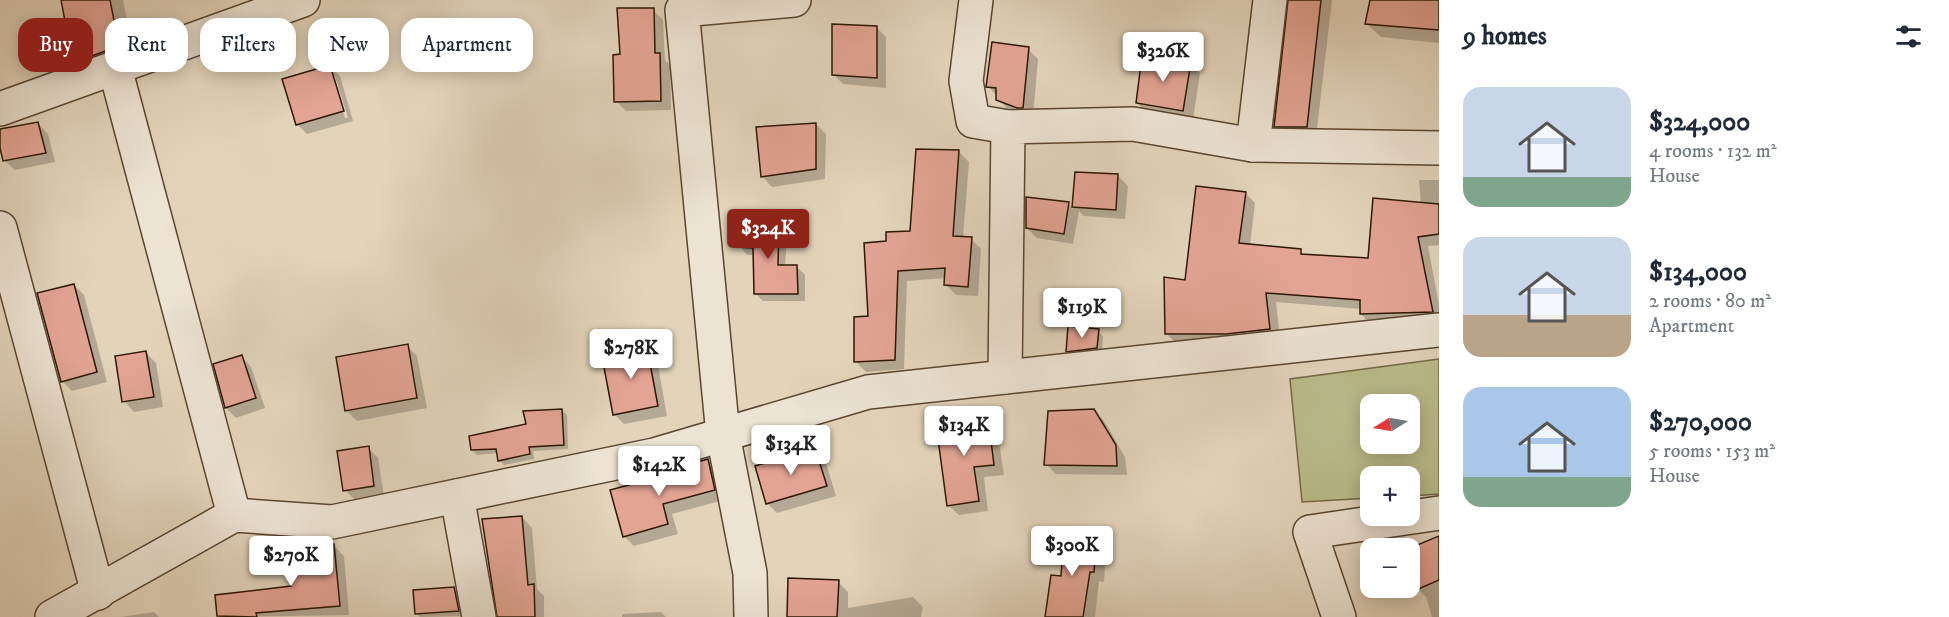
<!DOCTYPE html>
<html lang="en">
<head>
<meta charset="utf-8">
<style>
  :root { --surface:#fff; --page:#f2f2f3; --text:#1f2937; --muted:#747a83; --accent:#8f2418 }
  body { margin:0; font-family:"IM FELL DW Pica",serif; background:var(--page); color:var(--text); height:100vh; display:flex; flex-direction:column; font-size:22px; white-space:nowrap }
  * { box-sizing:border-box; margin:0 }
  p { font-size:20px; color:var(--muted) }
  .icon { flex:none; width:33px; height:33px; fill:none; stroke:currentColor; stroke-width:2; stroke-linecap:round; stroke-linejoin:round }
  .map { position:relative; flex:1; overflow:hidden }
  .side { display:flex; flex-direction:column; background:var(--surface); width:510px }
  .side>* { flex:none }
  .hud { position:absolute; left:18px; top:18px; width:570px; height:54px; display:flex; gap:12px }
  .needle { width:39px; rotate:259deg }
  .buttons { position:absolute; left:1360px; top:394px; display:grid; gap:12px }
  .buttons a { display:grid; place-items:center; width:60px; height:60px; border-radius:12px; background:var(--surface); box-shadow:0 3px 15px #0003; font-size:30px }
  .price { position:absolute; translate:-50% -51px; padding:0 14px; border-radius:6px; background:#fff; color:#222; font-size:20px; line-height:39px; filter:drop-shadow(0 2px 3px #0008) }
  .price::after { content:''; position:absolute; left:50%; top:36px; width:18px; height:14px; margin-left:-9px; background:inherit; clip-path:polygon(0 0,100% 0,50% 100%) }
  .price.on { background:var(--accent); color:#fff }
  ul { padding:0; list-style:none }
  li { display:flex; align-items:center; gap:18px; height:150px; padding:0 24px }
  li span { display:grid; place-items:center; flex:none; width:168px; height:120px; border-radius:18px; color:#555 }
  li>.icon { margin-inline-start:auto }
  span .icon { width:72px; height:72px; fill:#fffc; stroke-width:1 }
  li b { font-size:26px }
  h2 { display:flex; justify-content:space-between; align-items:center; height:72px; padding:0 24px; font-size:26px }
  .chip { padding:0 21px; border-radius:18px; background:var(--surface); box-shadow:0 3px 15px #0003; font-size:21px; line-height:54px }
  .chip.on { background:var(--accent); color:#fff }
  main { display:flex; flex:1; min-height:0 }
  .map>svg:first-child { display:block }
</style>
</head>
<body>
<main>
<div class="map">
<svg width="1439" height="617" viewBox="0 0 1439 617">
  <rect width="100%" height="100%" fill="#e2d4bb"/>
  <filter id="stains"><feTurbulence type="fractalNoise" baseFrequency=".00333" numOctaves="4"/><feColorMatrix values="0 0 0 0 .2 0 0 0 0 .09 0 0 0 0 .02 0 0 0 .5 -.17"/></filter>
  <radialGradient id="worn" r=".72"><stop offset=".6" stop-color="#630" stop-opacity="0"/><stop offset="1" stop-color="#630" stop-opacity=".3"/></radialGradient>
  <path fill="#babb8b" stroke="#746946" stroke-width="1.5" fill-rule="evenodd" d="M1439,359V494L1410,496V477H1371V498L1302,502L1290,379ZM1371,405H1410V444H1371Z"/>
  <g fill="#0003" fill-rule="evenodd">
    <polygon points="63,0 123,0 127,20 121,21 128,56 84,72 74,62"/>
    <polygon points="1290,0 1332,0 1316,137 1286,136 1276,126"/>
    <polygon points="1372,0 1439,0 1439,43 1381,37 1366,23"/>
    <polygon points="653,10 663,20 665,60 670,65 671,110 626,111 616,101 622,56"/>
    <polygon points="876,27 886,37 886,88 843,84 833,74"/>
    <polygon points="1028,49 1038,59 1033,117 1028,118 1008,110 988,86"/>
    <polygon points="1190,63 1200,73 1193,120 1147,113 1137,103"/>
    <path d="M330,66L340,76L353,121L307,134L297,124ZM332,76H335L348,118H345Z"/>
    <polygon points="38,123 48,134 55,162 15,170 4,160 0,141 0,131"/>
    <polygon points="816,124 826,134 825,179 772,187 762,176"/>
    <polygon points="958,151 969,162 963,238 971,239 981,249 978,296 956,295 946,285 946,278 907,281 904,369 866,372 856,362 870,317 888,243 911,232"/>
    <polygon points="1076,173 1118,176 1128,186 1125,219 1084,216 1079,211 1073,244 1037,238 1027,228 1068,204 1073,209"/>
    <polygon points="1419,180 1439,180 1439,245 1428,246 1439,305 1439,321 1371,324 1361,314 1361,309 1276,302 1280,339 1176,343 1166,333 1187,282 1245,193 1255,203 1250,246 1300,251 1305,255 1369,260 1421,204"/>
    <polygon points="779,225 787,233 785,267 797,267 805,275 805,301 763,301 755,293 754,255 747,255 740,247"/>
    <polygon points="74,285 84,295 107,382 72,391 62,381"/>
    <polygon points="1098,331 1103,336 1102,353 1073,356 1068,351"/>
    <polygon points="646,344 656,354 667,416 624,424 614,414 620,360"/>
    <polygon points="407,346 417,356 427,408 357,421 347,411"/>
    <polygon points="146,353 156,363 163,407 134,412 124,401"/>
    <polygon points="241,356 251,367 265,408 236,418 226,408"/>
    <polygon points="562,410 567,415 568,449 533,451 534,459 504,465 499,460 498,453 477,455 472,450"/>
    <polygon points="1093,411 1104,421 1125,457 1127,475 1056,474 1046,464"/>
    <polygon points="987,419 997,429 1004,475 984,477 988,511 959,515 948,505"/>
    <polygon points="368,448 378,458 384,496 355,500 345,490"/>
    <polygon points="815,450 825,460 836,496 777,513 767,503"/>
    <polygon points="708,460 718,470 724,500 672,514 678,534 634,546 624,536 682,472"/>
    <polygon points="522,517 532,528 537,589 544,596 544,617 499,617"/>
    <polygon points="1096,537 1106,547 1104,582 1099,581 1095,617 1046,617 1063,578"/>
    <polygon points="1439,538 1439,617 1432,617 1426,597 1418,589 1410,571 1410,550"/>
    <polygon points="334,546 344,556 349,615 220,617 218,615 292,587"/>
    <polygon points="838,582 848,592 848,608 913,597 923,607 921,617 788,617"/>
    <polygon points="454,589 459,594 463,616 420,617 417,614"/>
    <polygon points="154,612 159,617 121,617"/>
    <polygon points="661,612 666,617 622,617 622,614"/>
  </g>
  <g fill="#e3a494" stroke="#2d1701" stroke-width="1.5">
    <polygon points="61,0 110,0 119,46 73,63"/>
    <polygon points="1288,0 1321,0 1307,127 1274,127"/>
    <polygon points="1370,0 1439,0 1439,30 1365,24"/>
    <polygon points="617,8 654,8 655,53 660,53 661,101 614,102 613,55 620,54"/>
    <polygon points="832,24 877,26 877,78 832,75"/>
    <polygon points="992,42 1029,47 1023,108 1017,108 996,100 996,88 986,87"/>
    <polygon points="1142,56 1191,62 1183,111 1136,103"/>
    <polygon points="330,65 344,111 296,125 282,79"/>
    <polygon points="38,122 46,153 3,161 0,148 0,129"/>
    <polygon points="816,123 816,169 761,177 756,127"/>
    <polygon points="916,149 959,150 953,236 972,237 968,287 944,285 945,268 898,271 895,360 854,362 854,317 868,316 864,243 886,241 886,232 910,231"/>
    <polygon points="1075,172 1118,174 1116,210 1072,207"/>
    <polygon points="1196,186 1246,192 1239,243 1301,249 1301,254 1368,258 1373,198 1439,204 1439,234 1418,237 1433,312 1360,314 1360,300 1266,293 1270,329 1226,334 1165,334 1164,277 1185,280"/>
    <polygon points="1026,197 1069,202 1064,234 1026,228"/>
    <polygon points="739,222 779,224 778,265 797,265 798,294 754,294 753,248 738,247"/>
    <polygon points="74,284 97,372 61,382 37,293"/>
    <polygon points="1068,326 1099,329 1097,348 1066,352"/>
    <polygon points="646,342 658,406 613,415 603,362 618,359 616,348"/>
    <polygon points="408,344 417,398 345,411 336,357"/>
    <polygon points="146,351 154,397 122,402 115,356"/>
    <polygon points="242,355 256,398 225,408 213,364"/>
    <polygon points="562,409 564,445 529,447 530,454 498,461 496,449 471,450 469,436 526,424 523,411"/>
    <polygon points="1094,409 1116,445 1117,466 1044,465 1048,411"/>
    <polygon points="988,417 994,465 974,467 979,501 947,506 936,424"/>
    <polygon points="369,446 374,486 343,491 337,451"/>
    <polygon points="815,448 827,486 766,504 755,466"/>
    <polygon points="708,459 715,490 663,504 668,524 623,537 610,490 680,471 679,467"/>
    <polygon points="522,516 528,585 534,584 535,617 497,617 482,519"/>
    <polygon points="1064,533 1097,536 1094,572 1090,572 1083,617 1045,617 1051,575 1061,576"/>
    <polygon points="1439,536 1439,580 1416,590 1410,575 1410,548"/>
    <polygon points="334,544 340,606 256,613 257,617 217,616 215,595 291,586 287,548"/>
    <polygon points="788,578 839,580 837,617 787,617"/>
    <polygon points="454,587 459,611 415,614 413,590"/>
  </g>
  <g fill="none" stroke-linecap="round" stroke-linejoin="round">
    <g stroke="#5a4630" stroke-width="36">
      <g id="minor">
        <polyline points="976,0 966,81 973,121 1008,127"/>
        <polyline points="115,68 234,515"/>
        <polyline points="0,109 303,0"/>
        <polyline points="1253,145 1270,0"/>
        <polyline points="0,228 98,593"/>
        <polyline points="1005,377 1008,127 1133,124 1253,145 1439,148"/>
        <polyline points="457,496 479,617"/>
        <polyline points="52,617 234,515 332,522 654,455 868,392 1439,330"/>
        <polyline points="751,617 750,573 723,435 682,10 794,0"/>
        <polyline points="1339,617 1310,532 1439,513"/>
      </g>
    </g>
    <use href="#minor" stroke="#ece3d3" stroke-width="33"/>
  </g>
  <rect width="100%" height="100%" filter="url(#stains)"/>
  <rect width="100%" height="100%" fill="url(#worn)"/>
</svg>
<div class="buttons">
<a><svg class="needle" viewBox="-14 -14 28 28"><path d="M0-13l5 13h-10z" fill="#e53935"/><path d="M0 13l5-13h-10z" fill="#747a83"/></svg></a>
<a>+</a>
<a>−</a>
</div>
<b class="price" style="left:1163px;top:83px">$326K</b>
<b class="price on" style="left:768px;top:260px">$324K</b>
<b class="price" style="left:1082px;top:339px">$119K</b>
<b class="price" style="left:631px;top:380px">$278K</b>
<b class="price" style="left:964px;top:457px">$134K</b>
<b class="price" style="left:791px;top:476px">$134K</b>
<b class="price" style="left:659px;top:497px">$142K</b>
<b class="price" style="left:1072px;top:577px">$300K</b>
<b class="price" style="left:291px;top:587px">$270K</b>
<div class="hud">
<a class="chip on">Buy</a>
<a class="chip">Rent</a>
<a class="chip">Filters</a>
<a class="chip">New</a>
<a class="chip">Apartment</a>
</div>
</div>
<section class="side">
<h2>9 homes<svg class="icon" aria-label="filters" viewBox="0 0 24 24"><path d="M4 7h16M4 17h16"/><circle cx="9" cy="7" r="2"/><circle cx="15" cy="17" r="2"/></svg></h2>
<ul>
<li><span style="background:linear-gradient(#c9d6e8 75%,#7fa58c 0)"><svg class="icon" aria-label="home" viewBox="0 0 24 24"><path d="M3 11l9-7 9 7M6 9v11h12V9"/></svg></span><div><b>$324,000</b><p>4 rooms · 132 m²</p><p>House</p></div></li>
<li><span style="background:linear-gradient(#c9d6e8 65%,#b9a48a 0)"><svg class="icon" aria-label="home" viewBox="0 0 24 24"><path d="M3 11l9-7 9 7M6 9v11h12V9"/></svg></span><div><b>$134,000</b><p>2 rooms · 80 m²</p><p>Apartment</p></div></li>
<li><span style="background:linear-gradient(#a9c7e8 75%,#7fa58c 0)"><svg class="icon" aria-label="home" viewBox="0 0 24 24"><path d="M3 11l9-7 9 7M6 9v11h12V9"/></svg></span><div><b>$270,000</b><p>5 rooms · 153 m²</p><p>House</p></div></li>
</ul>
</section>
</main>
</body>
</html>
